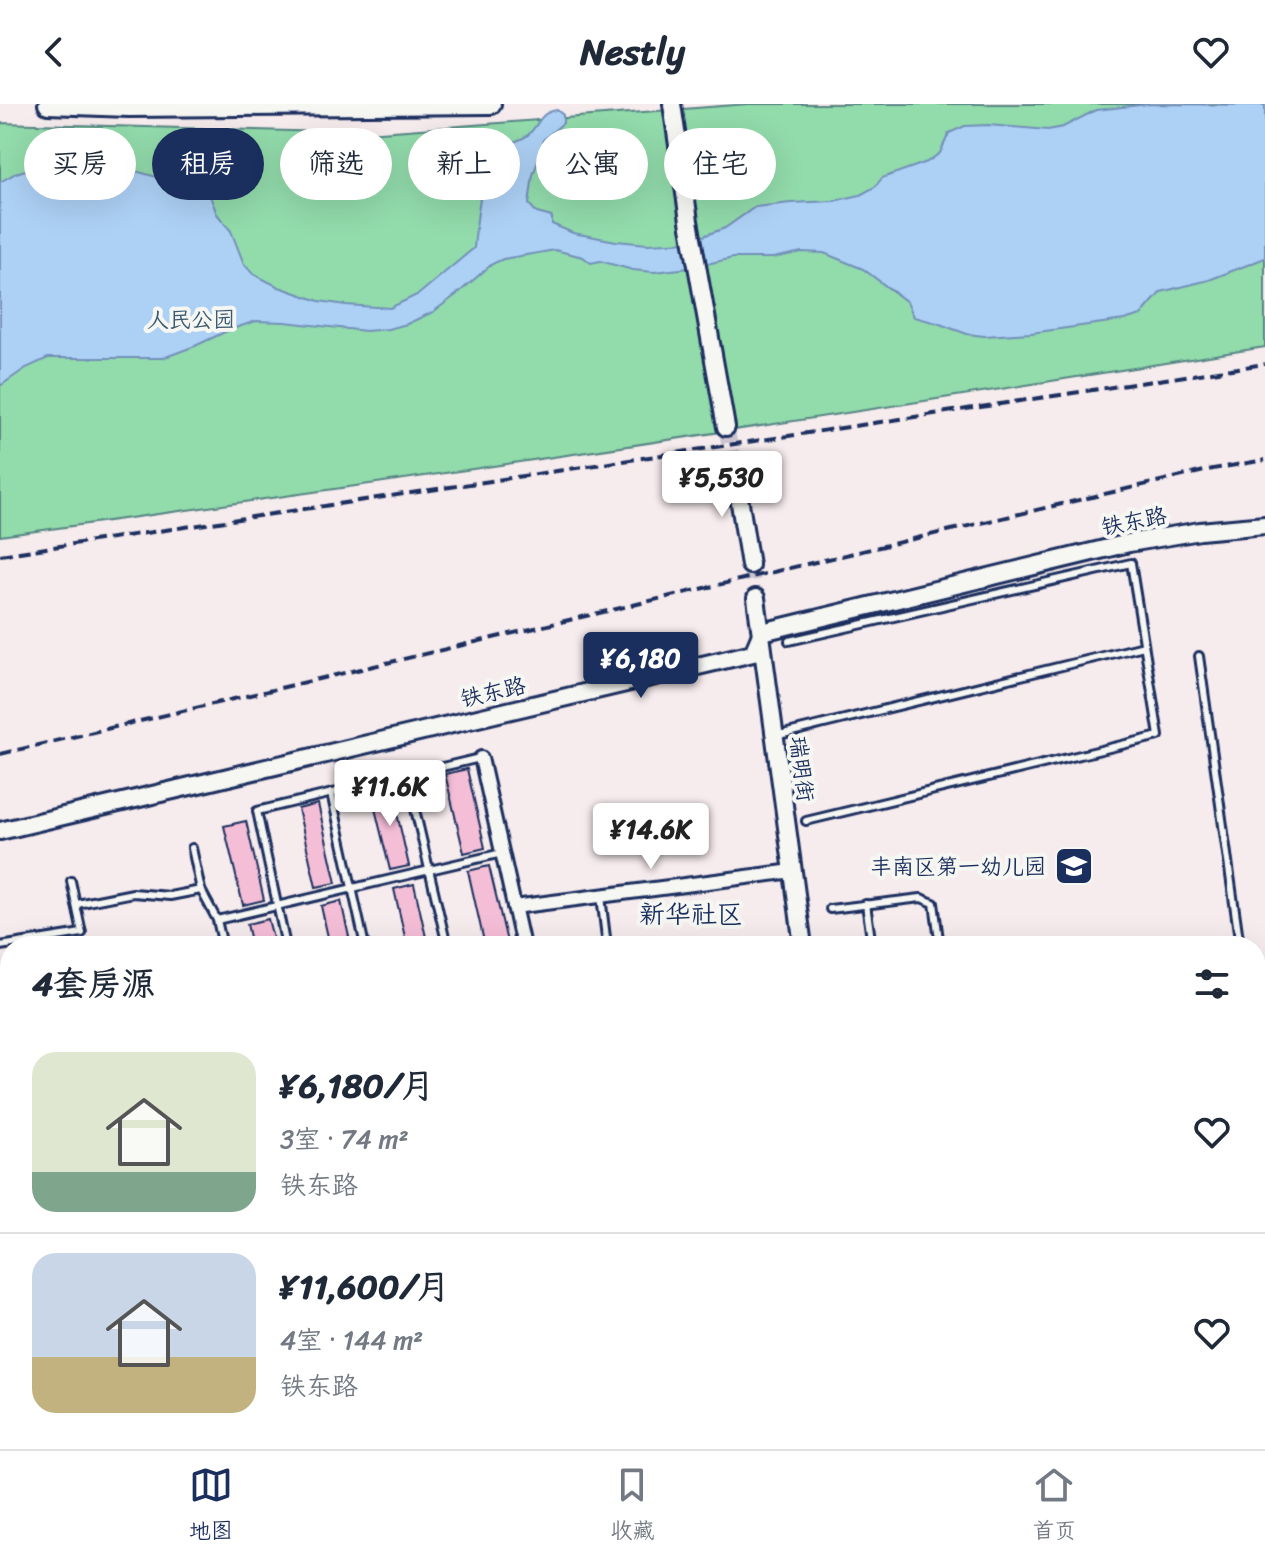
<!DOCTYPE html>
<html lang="zh">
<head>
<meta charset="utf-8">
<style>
  :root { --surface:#fff; --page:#f2f2f3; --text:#1f2937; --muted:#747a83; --line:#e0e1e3; --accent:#1b2f5e }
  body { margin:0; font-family:Sriracha,"LXGW WenKai TC",sans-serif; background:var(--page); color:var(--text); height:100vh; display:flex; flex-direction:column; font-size:30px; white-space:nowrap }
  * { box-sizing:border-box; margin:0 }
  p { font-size:26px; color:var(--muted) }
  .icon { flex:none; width:44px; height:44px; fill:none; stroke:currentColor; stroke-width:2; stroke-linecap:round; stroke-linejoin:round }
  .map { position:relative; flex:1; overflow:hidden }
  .details { position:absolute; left:0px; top:832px; width:1266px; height:514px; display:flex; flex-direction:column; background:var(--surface); border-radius:32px 32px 0 0; box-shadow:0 8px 32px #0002 }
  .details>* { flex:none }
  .top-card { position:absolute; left:24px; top:24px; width:800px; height:72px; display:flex; gap:16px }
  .price { position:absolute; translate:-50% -68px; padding:0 18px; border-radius:8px; background:#fff; color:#222; font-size:26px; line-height:52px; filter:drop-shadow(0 2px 4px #0008) }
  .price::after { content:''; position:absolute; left:50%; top:48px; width:24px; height:18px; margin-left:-12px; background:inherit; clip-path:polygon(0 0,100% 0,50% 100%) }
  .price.on { background:var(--accent); color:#fff }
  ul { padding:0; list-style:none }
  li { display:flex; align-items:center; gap:24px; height:200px; padding:0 32px }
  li+li { border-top:2px solid var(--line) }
  li span { display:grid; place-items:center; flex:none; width:224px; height:160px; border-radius:24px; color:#555 }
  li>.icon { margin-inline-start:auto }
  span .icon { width:96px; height:96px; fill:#fffc; stroke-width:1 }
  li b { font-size:34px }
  h2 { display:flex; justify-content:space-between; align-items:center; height:96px; padding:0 32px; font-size:34px }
  .chip { padding:0 28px; border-radius:36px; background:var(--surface); box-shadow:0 8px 32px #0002; font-size:28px; line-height:72px }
  .chip.on { background:var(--accent); color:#fff }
  header { display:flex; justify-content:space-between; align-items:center; height:104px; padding:0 32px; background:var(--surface); font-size:36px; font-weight:700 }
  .menu { display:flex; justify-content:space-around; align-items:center; height:112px; border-top:2px solid var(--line); background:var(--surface); font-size:22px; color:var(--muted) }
  .menu a { display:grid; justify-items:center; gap:4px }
  .menu .on { color:var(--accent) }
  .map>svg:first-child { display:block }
</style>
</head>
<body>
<header><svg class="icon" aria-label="back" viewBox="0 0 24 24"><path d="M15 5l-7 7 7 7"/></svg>Nestly<svg class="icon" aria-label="heart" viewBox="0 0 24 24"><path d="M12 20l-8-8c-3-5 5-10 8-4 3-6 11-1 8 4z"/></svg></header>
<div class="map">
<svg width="1265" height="1345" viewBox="0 0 1265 1345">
  <rect width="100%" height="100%" fill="#f6ebed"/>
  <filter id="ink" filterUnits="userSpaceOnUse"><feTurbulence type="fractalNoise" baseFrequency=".0125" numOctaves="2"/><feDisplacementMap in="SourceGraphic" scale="16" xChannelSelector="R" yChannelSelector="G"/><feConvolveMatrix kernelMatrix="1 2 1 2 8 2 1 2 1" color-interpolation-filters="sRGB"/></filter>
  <g filter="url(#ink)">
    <g fill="#92dbab" stroke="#568584" stroke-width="2">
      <path d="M748,0H1265V243C844,311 422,374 0,432V19L367,29Z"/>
      <polygon points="626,1336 859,1336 860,1345 644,1345"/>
    </g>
    <path fill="#add1f5" stroke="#7390b9" stroke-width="2" d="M1149,0L1265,1V154L1209,176L1161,188L1141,211L1124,216L1031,229L984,232L967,230L937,219L914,213L907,198L863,165L824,149L802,148L773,154H733L689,164L654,168L633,166L600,157L591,159L583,153L555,146L503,155L492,160L456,191L433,208L407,220L388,225L366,227L285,218L256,217L229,226L195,242L163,254H48L26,264L0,282V78L16,69L35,63L73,57L106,59L208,87L217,110L231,127L244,160L253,170L279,183L319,197L346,201L390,204L419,190L474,144C476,122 481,62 497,47C506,38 521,38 529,30C540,19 540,8 557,6L563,11V19L543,36V43L533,71L529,100L537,109L552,113V120L573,129L616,137L648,140L687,138L725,124L755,103L791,99L834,97L860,91L875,83L882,74L927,58L940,49L949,29L965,22L988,21L1048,26L1063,23L1096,6Z"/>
    <g fill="#f5bed7" stroke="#1b2f5e" stroke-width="2">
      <polygon points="467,665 485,744 464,749 445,670"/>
      <polygon points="391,683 409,762 390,766 371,688"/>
      <polygon points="318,700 336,779 316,783 298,705"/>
      <polygon points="246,717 264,796 243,801 224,722"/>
      <polygon points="489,762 508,842 485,842 468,767"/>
      <polygon points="414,780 428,842 407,842 394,785"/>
      <polygon points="341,797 351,842 330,842 321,802"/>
      <polygon points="268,815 275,842 252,842 247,820"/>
    </g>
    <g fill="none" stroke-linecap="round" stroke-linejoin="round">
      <g stroke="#cac5d0" stroke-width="16" stroke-dasharray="16 8" stroke-linecap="butt">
        <polyline points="726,323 734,362"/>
        <polyline points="750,461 756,494"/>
      </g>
      <g stroke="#1b2f5e" stroke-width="12">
        <g id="service">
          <polyline points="789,537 1131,459 1159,632 806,717"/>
          <polyline points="1199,552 1240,842"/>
          <polyline points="775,632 1144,542"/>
          <polyline points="407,671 447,842"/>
          <polyline points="331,689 365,842"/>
          <polyline points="192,744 201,786 217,816 223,842"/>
          <polyline points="601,792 607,842"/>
          <polyline points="77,800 133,789 170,792 201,786"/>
          <polyline points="866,800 872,842"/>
          <polyline points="830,805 921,794 934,799 940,842"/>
          <polyline points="217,816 502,749"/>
          <polyline points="109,839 109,842"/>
          <polyline points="0,842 82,829 71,777"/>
          <polyline points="286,842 257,707 480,654"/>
          <polyline points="1256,862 1265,861"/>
          <polyline points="0,924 10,922"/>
          <polyline points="1256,1027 1264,1094 1256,1095"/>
          <polyline points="1256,1235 1265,1234"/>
          <polyline points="952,1336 953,1345"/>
          <polyline points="1032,1336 1033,1345"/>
          <polyline points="1183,1336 1184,1345"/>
          <polyline points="1250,1336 1252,1345"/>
        </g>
      </g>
      <g stroke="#1b2f5e" stroke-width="18">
        <g id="minor">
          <polyline points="481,654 523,842"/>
          <polyline points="514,803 793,767"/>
          <polyline points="602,1336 621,1345"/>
          <polyline points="1127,1336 1128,1345"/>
          <polyline points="267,1345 268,1336"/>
          <polyline points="590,1345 595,1336"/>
        </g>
      </g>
      <g stroke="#1b2f5e" stroke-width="22">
        <g id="tertiary">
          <polyline points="672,0 689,117 726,323"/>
          <polyline points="734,362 750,461"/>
          <polyline points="756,494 803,842"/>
          <polyline points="0,727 753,549 762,528 1129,439 1200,427 1265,421"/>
          <polyline points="1256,893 1265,892"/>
          <polyline points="0,1089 10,1090"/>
          <polyline points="156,1336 178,1345"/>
          <polyline points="872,1336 874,1345"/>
        </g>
      </g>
      <g stroke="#1b2f5e" stroke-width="24">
        <g id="secondary">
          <polyline points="48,0 129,3 491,0"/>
          <polyline points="0,1254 10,1277"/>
          <polyline points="30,1336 32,1345"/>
        </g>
      </g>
      <use href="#service" stroke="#f6f6f2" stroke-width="6"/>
      <use href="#minor" stroke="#f6f6f2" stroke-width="12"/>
      <use href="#tertiary" stroke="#f6f6f2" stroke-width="16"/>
      <use href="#secondary" stroke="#f6f6f2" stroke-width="18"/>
      <g stroke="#1b2f5e" stroke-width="4" stroke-dasharray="12 6" stroke-linecap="butt">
        <polyline points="0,451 1265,260"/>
        <polyline points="0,650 1100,391 1213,365 1265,356"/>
      </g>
    </g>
  </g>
  <defs>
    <g id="school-square" transform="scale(2)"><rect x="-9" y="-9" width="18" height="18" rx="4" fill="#1b2f5e" stroke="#f6f6f2"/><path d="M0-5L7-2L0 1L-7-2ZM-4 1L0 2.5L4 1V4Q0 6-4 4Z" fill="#fff"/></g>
  </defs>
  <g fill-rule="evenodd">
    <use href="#school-square" x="1074" y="762"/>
  </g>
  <g text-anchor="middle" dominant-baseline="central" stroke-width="8" stroke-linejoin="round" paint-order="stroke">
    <g font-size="22" fill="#395a71" stroke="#f6f6f2">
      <text x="191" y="215">人民公园</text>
    </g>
    <g font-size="22" fill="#1b2f5e" stroke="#f6f6f2">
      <text transform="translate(1134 417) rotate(-11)">铁东路</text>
      <text transform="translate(493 588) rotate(-13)">铁东路</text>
      <text transform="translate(802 665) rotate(83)">瑞明街</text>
    </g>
    <g font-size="22" fill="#1b2f5e" stroke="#f6f6f2" text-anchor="end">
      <text x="1046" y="762">丰南区第一幼儿园</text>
    </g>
    <g font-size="26" fill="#1b2f5e" stroke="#f6f6f2">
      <text x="691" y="810">新华社区</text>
    </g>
  </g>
</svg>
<b class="price" style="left:722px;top:415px">¥5,530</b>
<b class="price on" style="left:641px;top:596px">¥6,180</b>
<b class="price" style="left:390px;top:724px">¥11.6K</b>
<b class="price" style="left:651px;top:767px">¥14.6K</b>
<div class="top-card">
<a class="chip">买房</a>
<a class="chip on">租房</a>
<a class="chip">筛选</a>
<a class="chip">新上</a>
<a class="chip">公寓</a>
<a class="chip">住宅</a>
</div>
<section class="details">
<h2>4套房源<svg class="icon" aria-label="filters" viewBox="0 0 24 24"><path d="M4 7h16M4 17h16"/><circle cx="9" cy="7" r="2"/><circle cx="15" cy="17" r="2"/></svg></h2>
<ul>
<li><span style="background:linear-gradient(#dfe7d0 75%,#7fa58c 0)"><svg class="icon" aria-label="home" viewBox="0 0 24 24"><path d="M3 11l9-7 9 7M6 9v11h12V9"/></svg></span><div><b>¥6,180/月</b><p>3室 · 74 m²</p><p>铁东路</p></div><svg class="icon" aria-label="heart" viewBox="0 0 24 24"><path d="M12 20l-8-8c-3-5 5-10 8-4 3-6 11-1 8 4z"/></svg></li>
<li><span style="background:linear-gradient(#c9d6e8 65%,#c2b280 0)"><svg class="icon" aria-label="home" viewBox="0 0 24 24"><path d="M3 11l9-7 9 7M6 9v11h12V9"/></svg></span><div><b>¥11,600/月</b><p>4室 · 144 m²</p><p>铁东路</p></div><svg class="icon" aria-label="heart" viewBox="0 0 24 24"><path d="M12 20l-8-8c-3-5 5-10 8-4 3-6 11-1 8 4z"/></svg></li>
</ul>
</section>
</div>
<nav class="menu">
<a class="on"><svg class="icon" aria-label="map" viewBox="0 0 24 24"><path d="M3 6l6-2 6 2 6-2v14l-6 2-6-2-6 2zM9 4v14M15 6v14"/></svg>地图</a>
<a><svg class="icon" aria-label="saved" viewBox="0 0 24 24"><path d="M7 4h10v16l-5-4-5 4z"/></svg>收藏</a>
<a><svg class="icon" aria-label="home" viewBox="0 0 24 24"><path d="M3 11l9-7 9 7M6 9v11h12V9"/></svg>首页</a>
</nav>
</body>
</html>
